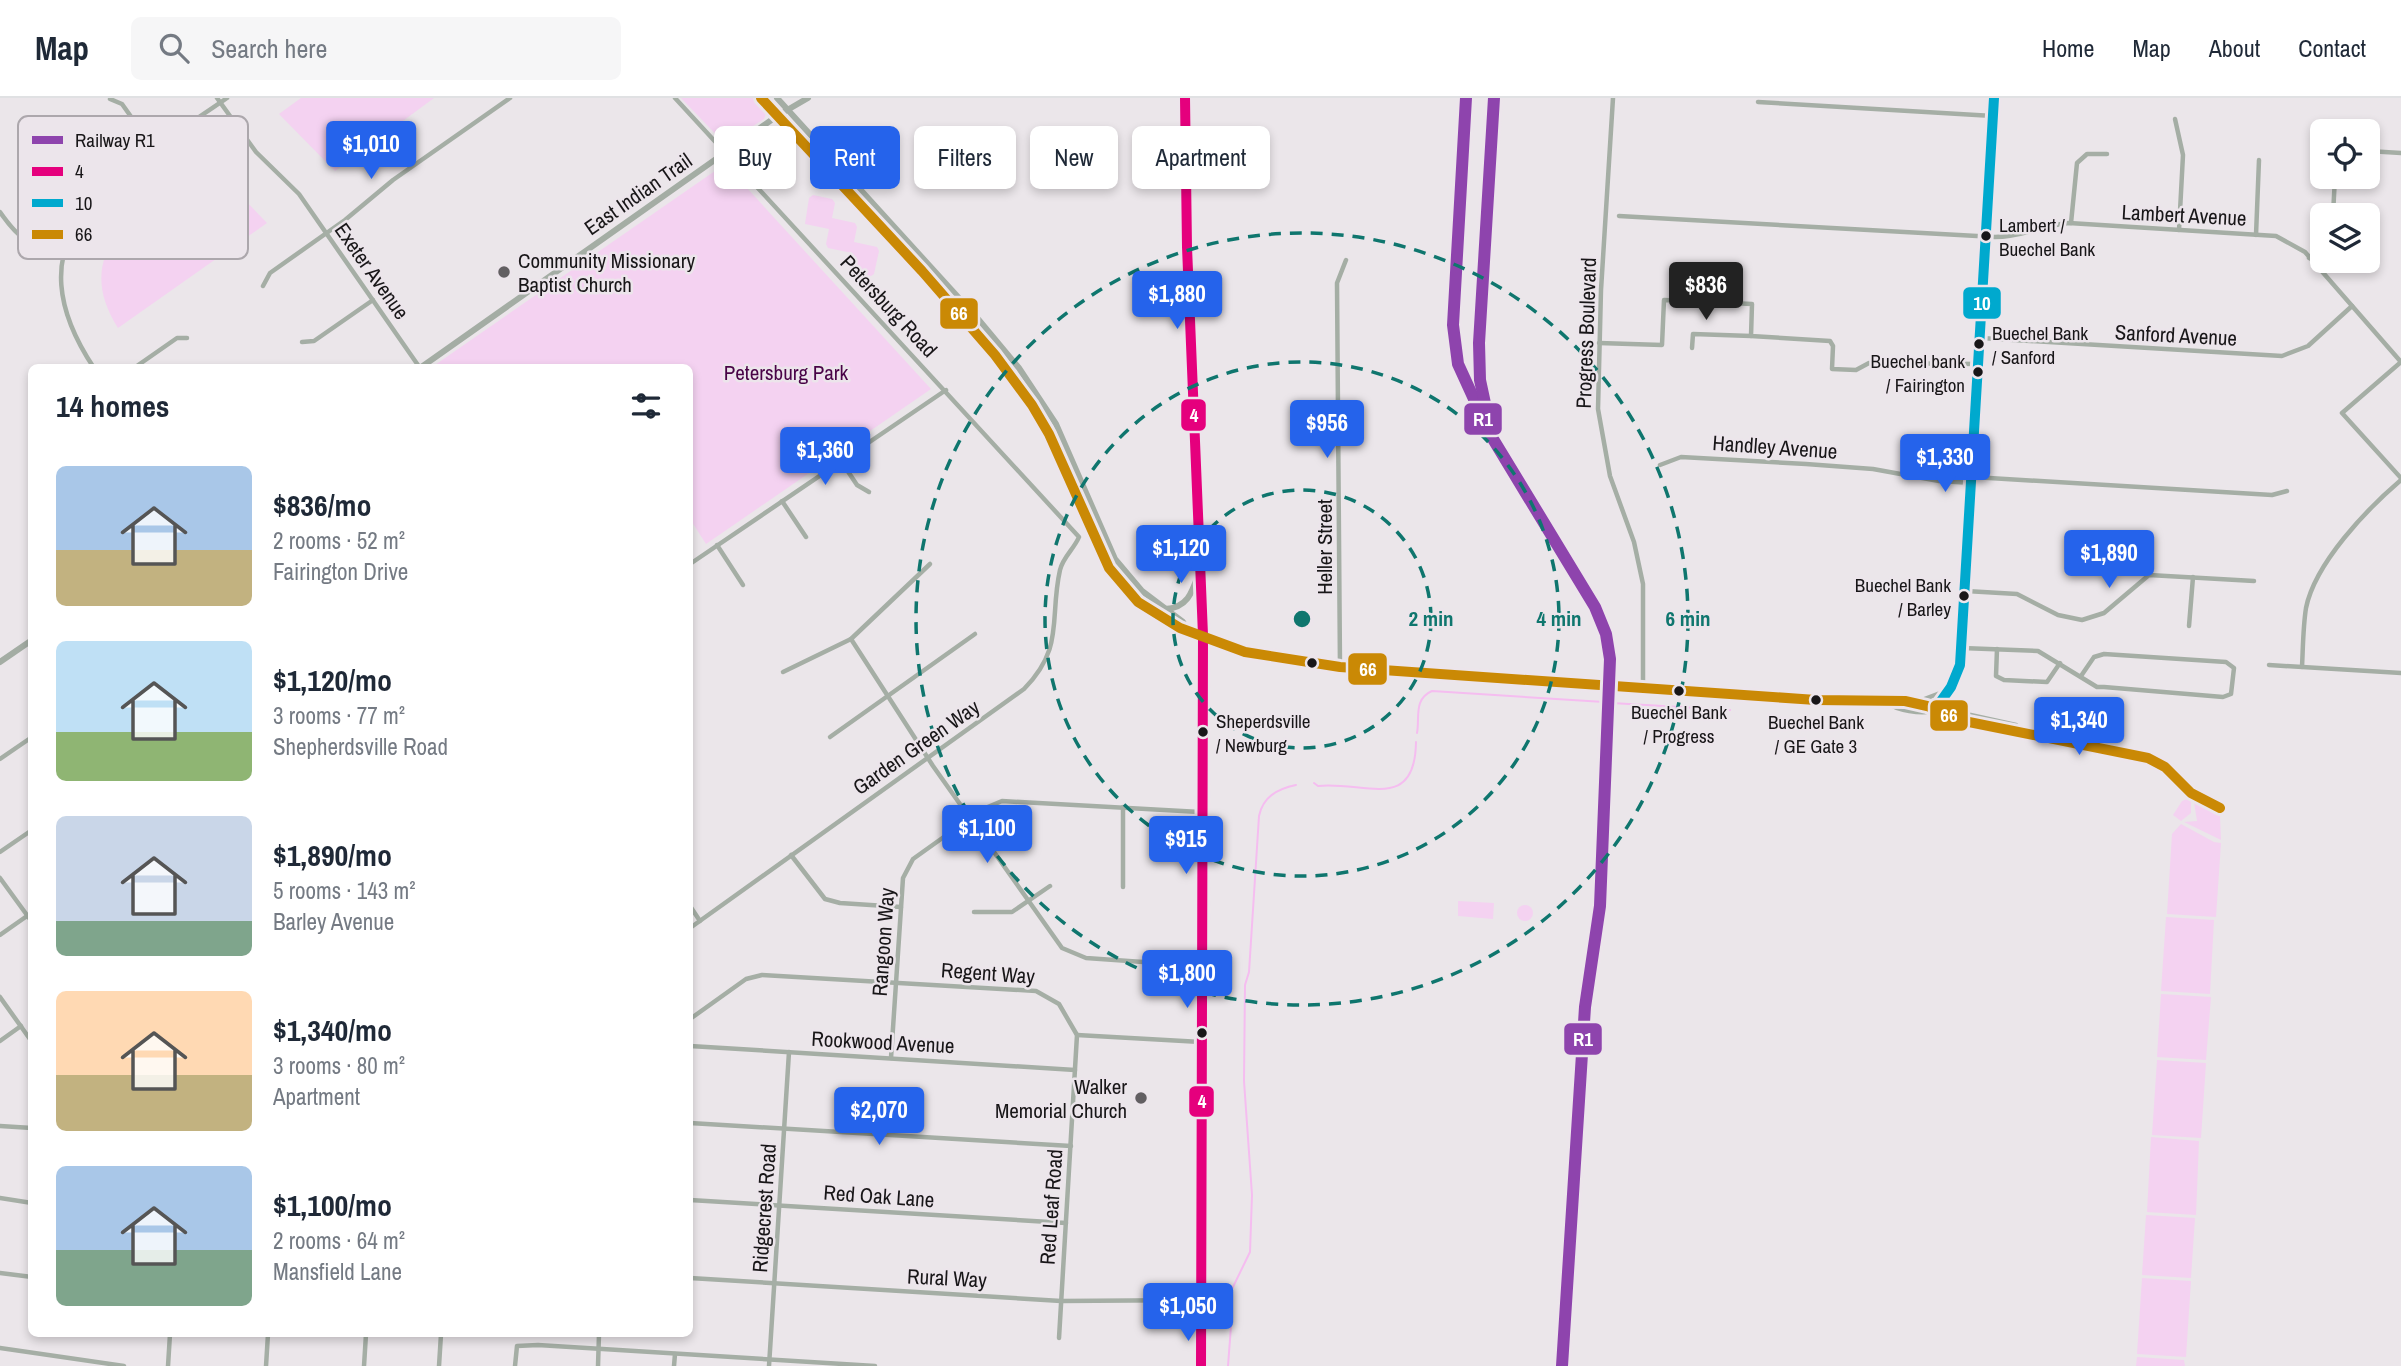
<!DOCTYPE html>
<html lang="en">
<head>
<meta charset="utf-8">
<style>
  :root { --surface:#fff; --page:#f6f6f7; --text:#1f2937; --muted:#747a83; --line:#e0e1e3; --accent:#2563eb }
  body { margin:0; font-family:"Archivo Narrow",sans-serif; background:var(--page); color:var(--text); height:100vh; display:flex; flex-direction:column; font-size:26px; white-space:nowrap }
  * { box-sizing:border-box; margin:0 }
  p { font-size:23px; color:var(--muted) }
  .icon { flex:none; width:38px; height:38px; fill:none; stroke:currentColor; stroke-width:2; stroke-linecap:round; stroke-linejoin:round }
  .map { position:relative; flex:1; overflow:hidden }
  .drawer { position:absolute; left:28px; top:266px; width:665px; height:973px; display:flex; flex-direction:column; background:var(--surface); border-radius:10px; box-shadow:0 4px 10px #0003 }
  .drawer>* { flex:none }
  .top-card { position:absolute; left:714px; top:28px; width:665px; height:63px; display:flex; gap:14px }
  .controls { position:absolute; left:2310px; top:21px; display:grid; gap:14px }
  .controls a { display:grid; place-items:center; width:70px; height:70px; border-radius:10px; background:var(--surface); box-shadow:0 4px 10px #0003; font-size:35px }
  .price { position:absolute; translate:-50% -60px; padding:0 16px; border-radius:7px; background:var(--accent); color:#fff; font-size:23px; line-height:46px; filter:drop-shadow(0 2px 4px #0008) }
  .price::after { content:''; position:absolute; left:50%; top:42px; width:21px; height:16px; margin-left:-10px; background:inherit; clip-path:polygon(0 0,100% 0,50% 100%) }
  .price.active { background:#222; color:#fff }
  ul { padding:0; list-style:none }
  li { display:flex; align-items:center; gap:21px; height:175px; padding:0 28px }
  li span { display:grid; place-items:center; flex:none; width:196px; height:140px; border-radius:10px; color:#555 }
  li>.icon { margin-inline-start:auto }
  span .icon { width:84px; height:84px; fill:#fffc; stroke-width:1 }
  li b { font-size:30px }
  h2 { display:flex; justify-content:space-between; align-items:center; height:84px; padding:0 28px; font-size:30px }
  .tag { padding:0 24px; border-radius:10px; background:var(--surface); box-shadow:0 4px 10px #0003; font-size:24px; line-height:63px }
  .tag.active { background:var(--accent); color:#fff }
  header { display:flex; align-items:center; gap:42px; box-sizing:border-box; height:98px; padding:0 35px; background:var(--surface); border-bottom:2px solid var(--line) }
  header strong { font-size:33px }
  nav { display:flex; gap:38px; margin-inline-start:auto; font-size:24px }
  .search { width:490px; height:63px; background:var(--page); display:flex; align-items:center; gap:18px; box-sizing:border-box; padding:0 24px; border-radius:10px; color:var(--muted); font-size:26px }
  .map>svg:first-child { display:block }
</style>
</head>
<body>
<header>
<strong>Map</strong>
<div class="search"><svg class="icon" aria-label="search" viewBox="0 0 24 24"><circle cx="10" cy="10" r="6"/><path d="M15 15l6 6"/></svg>Search here</div>
<nav><a>Home</a><a>Map</a><a>About</a><a>Contact</a></nav>
</header>
<div class="map">
<svg width="2401" height="1268" viewBox="0 0 2401 1268">
  <rect width="100%" height="100%" fill="#ebe6ea"/>
  <g fill="#f4d2f1">
    <polygon points="301,0 434,0 335,73 279,16"/>
    <polygon points="681,0 756,0 767,13 764,21 725,46"/>
    <path d="M209,65L267,125L118,230C65,146 150,105 209,65Z"/>
    <polygon points="725,66 931,291 706,446 690,421 690,270 432,269"/>
    <polygon points="813,97 832,101 835,105 832,120 855,125 857,129 854,144 877,149 879,153 874,176 871,178 850,174 852,155 828,150 826,146 829,131 805,126 809,100"/>
    <polygon points="2187,701 2191,703 2191,715 2181,723 2173,717 2182,703"/>
    <polygon points="2194,704 2220,718 2221,742 2184,724 2197,723"/>
    <polygon points="2181,726 2214,744 2221,745 2216,819 2167,816 2172,736"/>
    <polygon points="1458,803 1494,805 1493,821 1458,818"/>
    <circle cx="1525" cy="815" r="8"/>
    <polygon points="2166,819 2214,822 2210,896 2161,893"/>
    <polygon points="2161,896 2211,899 2206,962 2157,959"/>
    <polygon points="2157,962 2206,965 2201,1040 2152,1037"/>
    <polygon points="2151,1039 2199,1043 2196,1117 2147,1114"/>
    <polygon points="2146,1117 2195,1120 2191,1180 2142,1177"/>
    <polygon points="2142,1180 2191,1183 2186,1259 2137,1256"/>
    <polygon points="2137,1259 2184,1262 2185,1268 2136,1268"/>
  </g>
  <g fill="none" stroke-linecap="round" stroke-linejoin="round">
    <g stroke="#f5bdf0" stroke-width="2">
      <polyline points="1612,605 1730,612"/>
      <path d="M1417,635C1420,621 1413,601 1432,593L1604,604"/>
      <path d="M1314,685L1318,688C1365,683 1415,715 1416,644"/>
      <path d="M1232,1191L1250,1154L1252,1097L1244,983L1245,887L1249,874L1259,718C1263,699 1277,691 1296,687"/>
      <polyline points="1228,1268 1231,1228 1229,1211"/>
    </g>
    <g stroke="#a5aea5" stroke-width="4.5">
      <polyline points="217,0 256,54 299,96 420,270"/>
      <path d="M675,0L1079,439C1074,451 1063,459 1060,472C1049,521 1065,549 1024,591L690,830"/>
      <polyline points="1613,0 1601,192 1598,311 1610,378 1634,444 1643,486 1643,590"/>
      <polyline points="110,1 122,6 154,51"/>
      <polyline points="1758,4 1993,18"/>
      <polyline points="2175,21 2183,57 2179,132"/>
      <polyline points="2338,33 2338,31"/>
      <polyline points="44,47 49,47 56,53 91,99"/>
      <polyline points="2368,53 2401,55"/>
      <path d="M0,114C21,144 28,146 63,153"/>
      <polyline points="2333,117 2335,79"/>
      <path d="M1619,118L1995,139C2022,139 2043,127 2069,125L2276,138L2305,154L2401,264"/>
      <polyline points="2071,125 2077,65 2087,56 2107,56"/>
      <polyline points="2256,137 2259,62"/>
      <polyline points="2309,160 2322,147"/>
      <polyline points="263,188 270,175 345,122 393,82 510,0"/>
      <polyline points="1981,240 2282,258 2308,248 2352,208"/>
      <polyline points="302,244 314,243 373,202"/>
      <polyline points="1599,245 1662,247 1664,202 1752,206 1751,238 1830,243 1833,248 1832,271 1856,272 1869,265 1979,266"/>
      <polyline points="1692,250 1693,236 1751,238"/>
      <polyline points="2401,264 2342,315 2401,380"/>
      <path d="M94,270C0,129 127,70 227,0"/>
      <polyline points="134,270 177,240 187,240"/>
      <polyline points="841,363 857,387 869,394"/>
      <polyline points="1660,367 1681,359 1806,366 1873,371 1939,383 1973,385"/>
      <polyline points="1926,378 1973,376"/>
      <polyline points="1973,379 2272,397 2287,393"/>
      <polyline points="782,403 806,439"/>
      <polyline points="717,447 743,487"/>
      <polyline points="690,466 946,292"/>
      <polyline points="1966,493 2017,496 2058,517 2082,522 2104,515 2149,477 2254,483"/>
      <polyline points="2189,528 2193,479"/>
      <polyline points="1203,538 1245,554 1340,569 1816,602 1905,603 1927,608 1959,622 2148,660 2165,669 2191,695 2220,710"/>
      <polyline points="851,541 933,668 1062,850 1086,860 1200,868"/>
      <polyline points="1962,550 2038,553 2097,589 2104,589 2223,599 2231,596 2234,570 2226,564 2104,556 2094,559 2081,578"/>
      <polyline points="1997,551 1996,578 2004,582 2047,584 2060,565"/>
      <polyline points="2269,567 2401,575"/>
      <polyline points="1340,569 1337,185 1346,162"/>
      <path d="M2302,569C2303,550 2303,529 2306,510C2315,465 2367,411 2401,382"/>
      <polyline points="783,574 851,541 930,466"/>
      <polyline points="1945,599 1948,612 2016,627 2025,635"/>
      <path d="M1886,604C1897,613 1921,616 1934,613"/>
      <polyline points="1914,605 1948,592"/>
      <polyline points="1934,613 1951,589 1960,567 1994,0"/>
      <polyline points="830,639 975,536"/>
      <polyline points="0,661 32,639"/>
      <polyline points="1123,709 1123,789"/>
      <polyline points="0,754 32,732"/>
      <polyline points="791,757 825,801 840,805 901,809"/>
      <polyline points="0,780 32,824"/>
      <polyline points="690,808 700,823"/>
      <polyline points="974,814 1012,814 1050,788"/>
      <polyline points="0,837 27,818"/>
      <polyline points="0,899 32,944"/>
      <polyline points="690,921 746,881 762,877 1036,893 1059,906 1077,937 1059,1240"/>
      <polyline points="1077,937 1201,944"/>
      <polyline points="0,943 21,928"/>
      <polyline points="690,948 1075,972"/>
      <polyline points="891,960 903,780 913,761 983,711 1002,703 1200,714"/>
      <polyline points="690,1025 1071,1048"/>
      <polyline points="0,1028 32,1030"/>
      <polyline points="0,1100 32,1105"/>
      <polyline points="690,1102 1066,1125"/>
      <polyline points="0,1175 32,1179"/>
      <polyline points="690,1180 1061,1203 1202,1202"/>
      <polyline points="0,1250 124,1268"/>
      <polyline points="168,1268 170,1236"/>
      <polyline points="266,1268 268,1236"/>
      <polyline points="364,1268 366,1236"/>
      <polyline points="439,1268 441,1236"/>
      <polyline points="515,1268 517,1248 538,1247 875,1268"/>
      <polyline points="598,1268 599,1236"/>
      <polyline points="674,1268 675,1256"/>
      <polyline points="769,1268 789,954"/>
    </g>
    <g stroke="#a4ada4" stroke-width="6">
      <polyline points="761,0 922,173 1017,286 1049,336 1100,456 1119,485 1149,513 1180,530 1203,537"/>
      <polyline points="777,0 978,221 1019,270 1056,326 1115,461 1142,493 1183,524 1187,531"/>
      <polyline points="1185,0 1187,149 1203,537 1201,1268"/>
      <polyline points="420,270 777,18 808,0"/>
      <path d="M1165,511C1187,510 1192,495 1198,477"/>
      <polyline points="0,564 32,542"/>
    </g>
    <g stroke="#ece5eb" stroke-width="16">
      <polyline id="bus-1" points="1185,0 1187,149 1203,537 1201,1268"/>
    </g>
    <g stroke="#ece5eb" stroke-width="16">
      <polyline id="bus-2" points="1934,613 1951,589 1960,567 1994,0"/>
    </g>
    <g stroke="#ece5eb" stroke-width="16">
      <polyline id="bus-3" points="761,0 922,173 995,257 1032,307 1049,336 1109,470 1138,504 1180,530 1245,554 1340,569 1816,602 1905,603 1927,608 1959,622 2148,660 2165,669 2191,695 2220,710"/>
    </g>
    <use href="#bus-1" stroke="#e5007d" stroke-width="10"/>
    <use href="#bus-2" stroke="#00a9ce" stroke-width="10"/>
    <use href="#bus-3" stroke="#ca8905" stroke-width="10"/>
    <g stroke="#ece5eb" stroke-width="18">
      <g id="rail-1">
        <polyline points="1466,0 1453,227 1458,266 1490,336 1595,509 1606,536 1610,561 1600,808 1585,909 1562,1268"/>
        <polyline points="1486,310 1480,282 1479,245 1494,0"/>
      </g>
    </g>
    <use href="#rail-1" stroke="#8e44ad" stroke-width="12"/>
  </g>
  <g fill="none" stroke="#0f766e" stroke-width="3.5" stroke-dasharray="12 9">
    <circle cx="1302" cy="521" r="129"/>
    <circle cx="1302" cy="521" r="257"/>
    <circle cx="1302" cy="521" r="386"/>
  </g>
  <g fill="#181618" stroke="#ece5eb" stroke-width="2.5">
    <circle cx="1986" cy="138" r="6"/>
    <circle cx="1979" cy="246" r="6"/>
    <circle cx="1978" cy="274" r="6"/>
    <circle cx="1964" cy="498" r="6"/>
    <circle cx="1312" cy="565" r="6"/>
    <circle cx="1679" cy="593" r="6"/>
    <circle cx="1816" cy="602" r="6"/>
    <circle cx="1203" cy="634" r="6"/>
    <circle cx="1202" cy="935" r="6"/>
  </g>
  <g fill="#625f62" stroke="#ece5eb" stroke-width="2.5">
    <circle cx="504" cy="174" r="7"/>
    <circle cx="1141" cy="1000" r="7"/>
  </g>
  <g text-anchor="middle" dominant-baseline="central" stroke-width="5" stroke-linejoin="round" paint-order="stroke">
    <g font-size="19" fill="#181618" stroke="#ece5eb" text-anchor="start">
      <text x="1999" y="127">Lambert /<tspan x="1999" dy="24">Buechel Bank</tspan></text>
      <text x="1992" y="235">Buechel Bank<tspan x="1992" dy="24">/ Sanford</tspan></text>
      <text x="1965" y="263" text-anchor="end">Buechel bank<tspan x="1965" dy="24">/ Fairington</tspan></text>
      <text x="1951" y="487" text-anchor="end">Buechel Bank<tspan x="1951" dy="24">/ Barley</tspan></text>
      <text x="1679" y="614" text-anchor="middle">Buechel Bank<tspan x="1679" dy="24">/ Progress</tspan></text>
      <text x="1216" y="623">Sheperdsville<tspan x="1216" dy="24">/ Newburg</tspan></text>
      <text x="1816" y="624" text-anchor="middle">Buechel Bank<tspan x="1816" dy="24">/ GE Gate 3</tspan></text>
    </g>
    <g font-size="21" fill="#181618" stroke="#ece5eb">
      <text transform="translate(638 96) rotate(-35)">East Indian Trail</text>
      <text transform="translate(2184 117) rotate(3)">Lambert Avenue</text>
      <text transform="translate(372 173) rotate(55)">Exeter Avenue</text>
      <text transform="translate(889 208) rotate(47)">Petersburg Road</text>
      <text transform="translate(1586 235) rotate(-88)">Progress Boulevard</text>
      <text transform="translate(2176 237) rotate(3)">Sanford Avenue</text>
      <text transform="translate(1775 349) rotate(4)">Handley Avenue</text>
      <text transform="translate(1324 449) rotate(-90)">Heller Street</text>
      <text transform="translate(916 649) rotate(-35)">Garden Green Way</text>
      <text transform="translate(883 844) rotate(-86)">Rangoon Way</text>
      <text transform="translate(988 875) rotate(4)">Regent Way</text>
      <text transform="translate(883 944) rotate(3)">Rookwood Avenue</text>
      <text transform="translate(879 1098) rotate(4)">Red Oak Lane</text>
      <text transform="translate(1051 1109) rotate(-86)">Red Leaf Road</text>
      <text transform="translate(764 1110) rotate(-86)">Ridgecrest Road</text>
      <text transform="translate(947 1180) rotate(3)">Rural Way</text>
    </g>
    <g font-size="21" fill="#181618" stroke="#ece5eb" text-anchor="start">
      <text x="518" y="162">Community Missionary<tspan x="518" dy="24">Baptist Church</tspan></text>
      <text x="1127" y="988" text-anchor="end">Walker<tspan x="1127" dy="24">Memorial Church</tspan></text>
    </g>
    <g font-size="21" fill="#490347" stroke="#ece5eb">
      <text x="786" y="274">Petersburg Park</text>
    </g>
  </g>
  <rect x="18" y="18" width="230" height="143" rx="10" fill="#ece5eb" stroke="#aca7ac" stroke-width="2"/>
  <rect x="32" y="38" width="31" height="8" fill="#8e44ad"/>
  <rect x="32" y="69" width="31" height="9" fill="#e5007d"/>
  <rect x="32" y="101" width="31" height="8" fill="#00a9ce"/>
  <rect x="32" y="132" width="31" height="9" fill="#ca8905"/>
  <g font-size="19" fill="#181618">
    <text x="75" y="49">Railway R1</text>
    <text x="75" y="80">4</text>
    <text x="75" y="112">10</text>
    <text x="75" y="143">66</text>
  </g>
  <circle cx="1302" cy="521" r="10" fill="#0f766e" stroke="#ece5eb" stroke-width="3.5"/>
  <g font-size="21" text-anchor="middle" font-weight="bold" fill="#0f766e" stroke="#ece5eb" stroke-width="5" stroke-linejoin="round" paint-order="stroke">
    <text x="1431" y="528">2 min</text>
    <text x="1559" y="528">4 min</text>
    <text x="1688" y="528">6 min</text>
  </g>
  <g stroke="#ece5eb" stroke-width="2.5">
    <rect x="1962" y="188" width="40" height="34" rx="7" fill="#00a9ce"/>
    <rect x="939" y="199" width="40" height="33" rx="7" fill="#ca8905"/>
    <rect x="1180" y="300" width="27" height="34" rx="7" fill="#e5007d"/>
    <rect x="1463" y="304" width="40" height="34" rx="7" fill="#8e44ad"/>
    <rect x="1347" y="554" width="41" height="34" rx="7" fill="#ca8905"/>
    <rect x="1929" y="601" width="40" height="33" rx="7" fill="#ca8905"/>
    <rect x="1563" y="924" width="40" height="34" rx="7" fill="#8e44ad"/>
    <rect x="1188" y="987" width="27" height="33" rx="7" fill="#e5007d"/>
  </g>
  <g font-size="19" text-anchor="middle" font-weight="bold" fill="#fff">
    <text x="1982" y="212">10</text>
    <text x="959" y="222">66</text>
    <text x="1194" y="324">4</text>
    <text x="1483" y="328">R1</text>
    <text x="1368" y="578">66</text>
    <text x="1949" y="624">66</text>
    <text x="1583" y="948">R1</text>
    <text x="1202" y="1010">4</text>
  </g>
</svg>
<div class="controls">
<a><svg class="icon" aria-label="locate" viewBox="0 0 24 24"><circle cx="12" cy="12" r="6"/><path d="M12 2v4M12 18v4M2 12h4M18 12h4"/></svg></a>
<a><svg class="icon" aria-label="layers" viewBox="0 0 24 24"><path d="M12 4l9 5-9 5-9-5zM3 14l9 5 9-5"/></svg></a>
</div>
<b class="price" style="left:371px;top:83px">$1,010</b>
<b class="price active" style="left:1706px;top:224px">$836</b>
<b class="price" style="left:1177px;top:233px">$1,880</b>
<b class="price" style="left:1327px;top:362px">$956</b>
<b class="price" style="left:825px;top:389px">$1,360</b>
<b class="price" style="left:1945px;top:396px">$1,330</b>
<b class="price" style="left:1181px;top:487px">$1,120</b>
<b class="price" style="left:2109px;top:492px">$1,890</b>
<b class="price" style="left:2079px;top:659px">$1,340</b>
<b class="price" style="left:987px;top:767px">$1,100</b>
<b class="price" style="left:1186px;top:778px">$915</b>
<b class="price" style="left:1187px;top:912px">$1,800</b>
<b class="price" style="left:879px;top:1049px">$2,070</b>
<b class="price" style="left:1188px;top:1245px">$1,050</b>
<div class="top-card">
<a class="tag">Buy</a>
<a class="tag active">Rent</a>
<a class="tag">Filters</a>
<a class="tag">New</a>
<a class="tag">Apartment</a>
</div>
<section class="drawer">
<h2>14 homes<svg class="icon" aria-label="filters" viewBox="0 0 24 24"><path d="M4 7h16M4 17h16"/><circle cx="9" cy="7" r="2"/><circle cx="15" cy="17" r="2"/></svg></h2>
<ul>
<li><span style="background:linear-gradient(#a9c7e8 60%,#c2b280 0)"><svg class="icon" aria-label="home" viewBox="0 0 24 24"><path d="M3 11l9-7 9 7M6 9v11h12V9"/></svg></span><div><b>$836/mo</b><p>2 rooms · 52 m²</p><p>Fairington Drive</p></div></li>
<li><span style="background:linear-gradient(#bfe0f5 65%,#8fb573 0)"><svg class="icon" aria-label="home" viewBox="0 0 24 24"><path d="M3 11l9-7 9 7M6 9v11h12V9"/></svg></span><div><b>$1,120/mo</b><p>3 rooms · 77 m²</p><p>Shepherdsville Road</p></div></li>
<li><span style="background:linear-gradient(#c9d6e8 75%,#7fa58c 0)"><svg class="icon" aria-label="home" viewBox="0 0 24 24"><path d="M3 11l9-7 9 7M6 9v11h12V9"/></svg></span><div><b>$1,890/mo</b><p>5 rooms · 143 m²</p><p>Barley Avenue</p></div></li>
<li><span style="background:linear-gradient(#ffd9b3 60%,#c2b280 0)"><svg class="icon" aria-label="home" viewBox="0 0 24 24"><path d="M3 11l9-7 9 7M6 9v11h12V9"/></svg></span><div><b>$1,340/mo</b><p>3 rooms · 80 m²</p><p>Apartment</p></div></li>
<li><span style="background:linear-gradient(#a9c7e8 60%,#7fa58c 0)"><svg class="icon" aria-label="home" viewBox="0 0 24 24"><path d="M3 11l9-7 9 7M6 9v11h12V9"/></svg></span><div><b>$1,100/mo</b><p>2 rooms · 64 m²</p><p>Mansfield Lane</p></div></li>
</ul>
</section>
</div>
</body>
</html>
